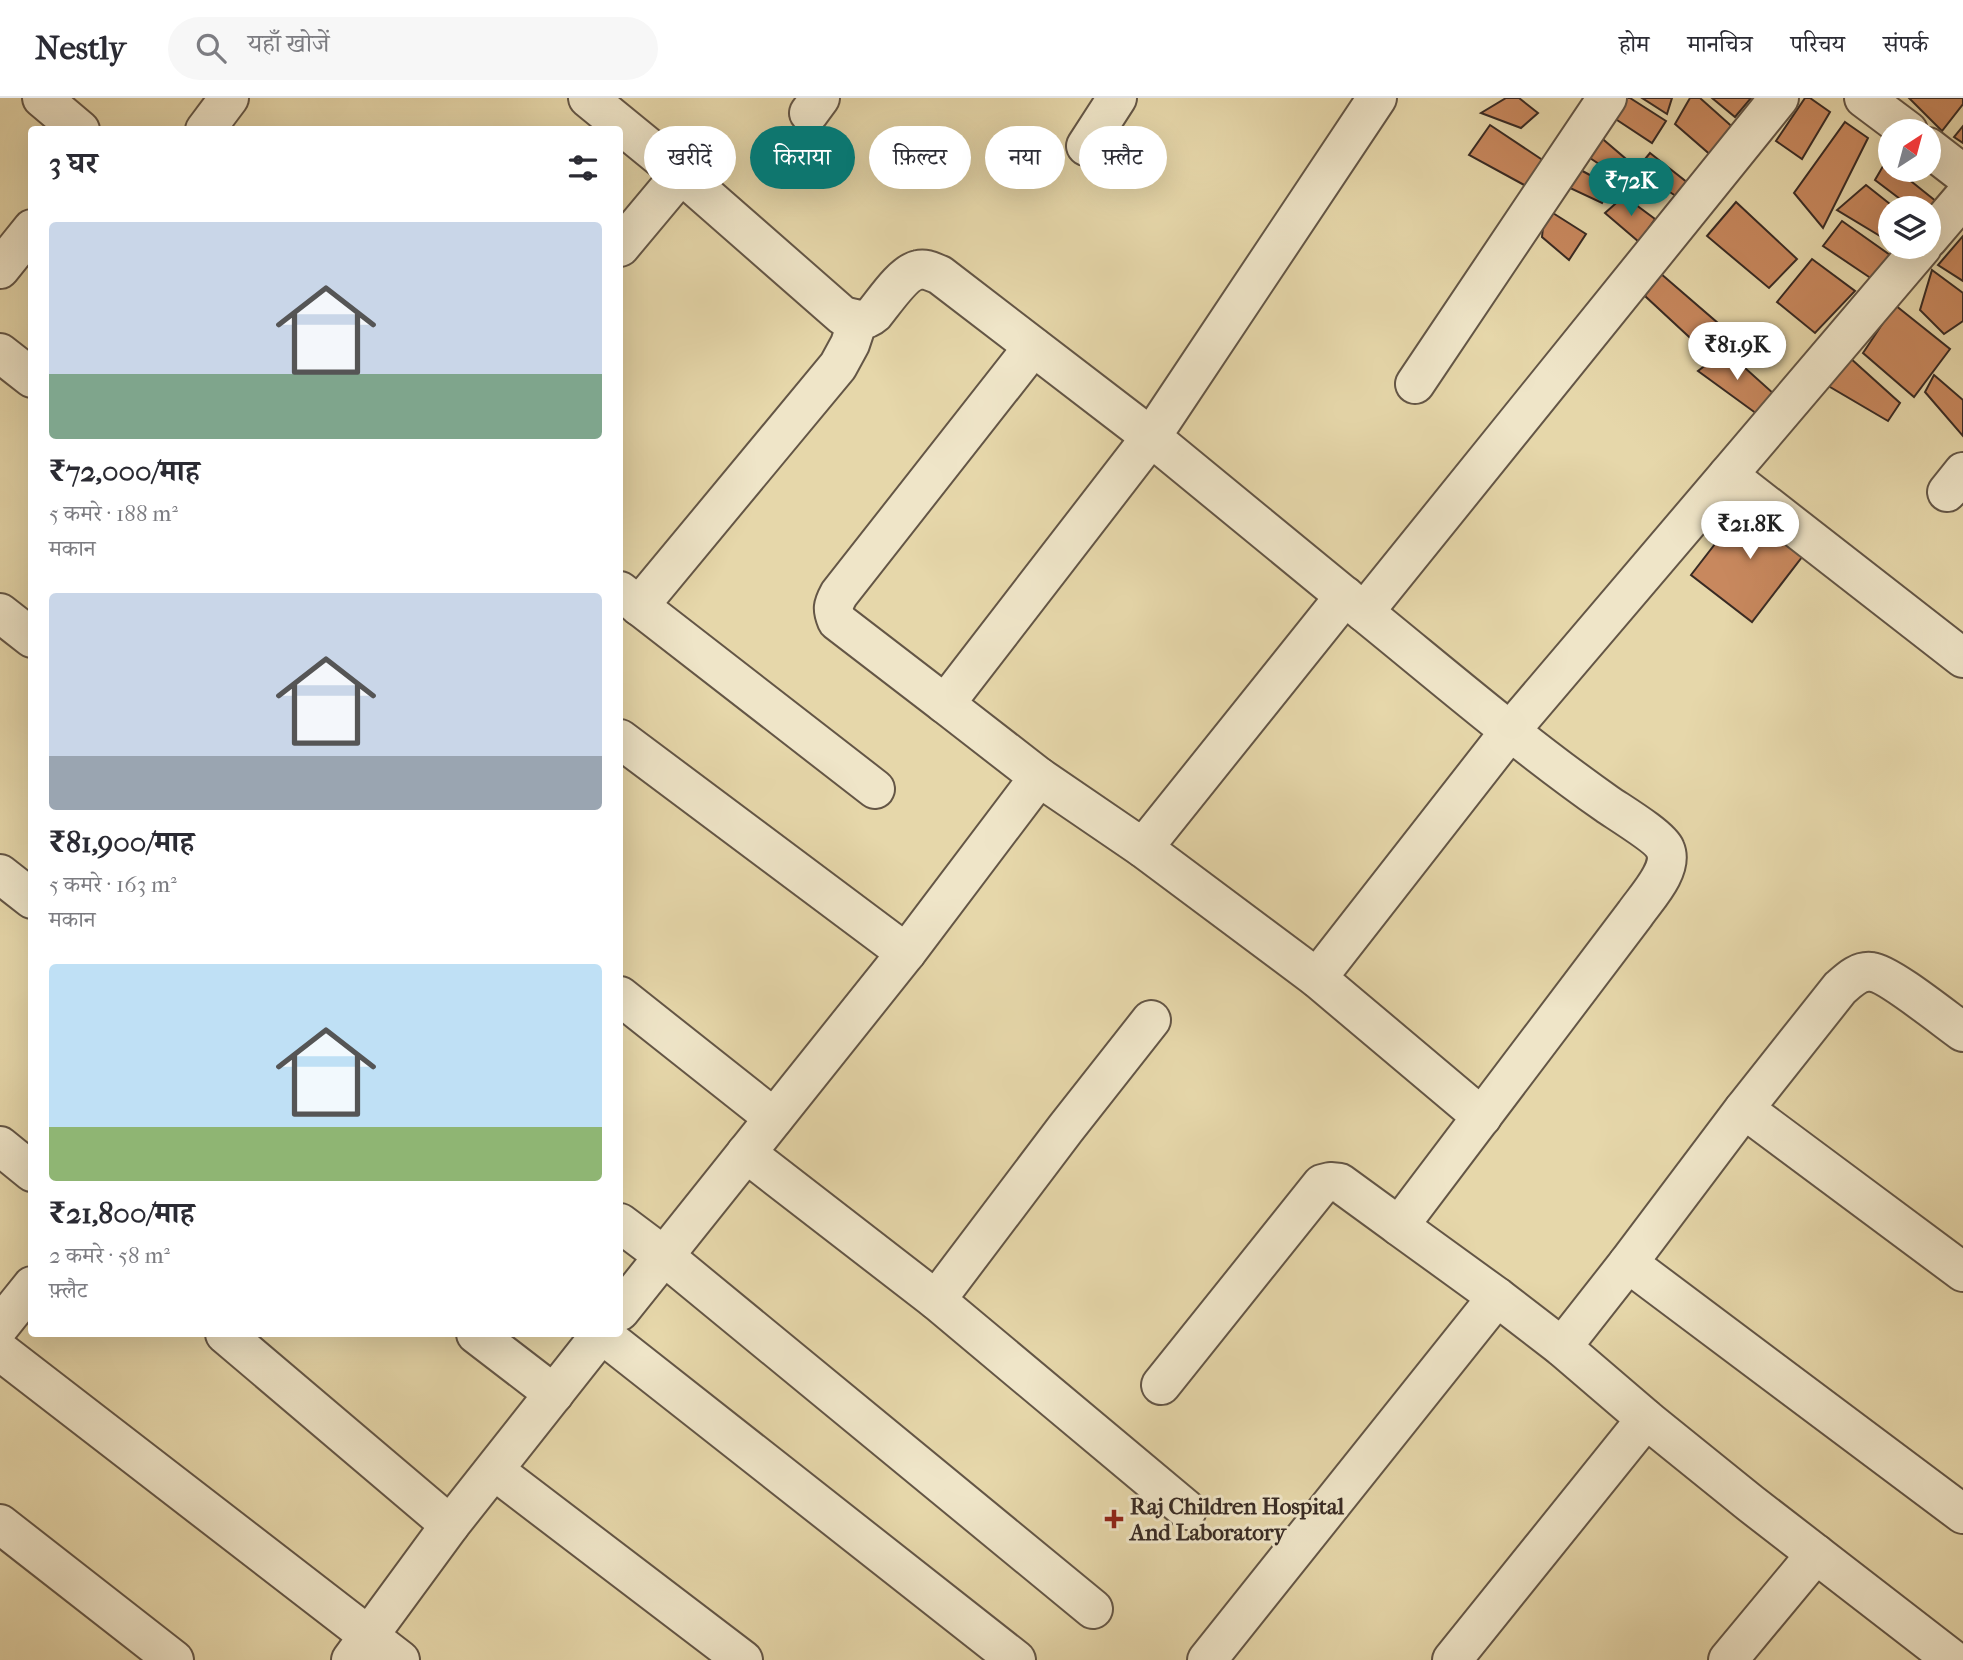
<!DOCTYPE html>
<html lang="hi">
<head>
<meta charset="utf-8">
<style>
  :root { --surface:#fff; --page:#f7f7f7; --text:#2b2b33; --muted:#7c7c81; --line:#e1e1e2; --accent:#0f766e }
  body { margin:0; font-family:"IM FELL French Canon","Noto Serif Devanagari",serif; background:var(--page); color:var(--text); height:100vh; display:flex; flex-direction:column; font-size:26px; white-space:nowrap }
  * { box-sizing:border-box; margin:0 }
  p { font-size:23px; color:var(--muted) }
  .icon { flex:none; width:38px; height:38px; fill:none; stroke:currentColor; stroke-width:2; stroke-linecap:round; stroke-linejoin:round }
  .map { position:relative; flex:1; overflow:hidden }
  .panel { position:absolute; left:28px; top:28px; width:595px; height:1211px; display:flex; flex-direction:column; background:var(--surface); border-radius:7px; box-shadow:0 7px 28px #0002 }
  .panel>* { flex:none }
  .hud { position:absolute; left:644px; top:28px; width:665px; height:63px; display:flex; gap:14px }
  .needle { width:46px; rotate:36deg }
  .controls { position:absolute; left:1878px; top:21px; display:grid; gap:14px }
  .controls a { display:grid; place-items:center; width:63px; height:63px; border-radius:50%; background:var(--surface); box-shadow:0 7px 28px #0002; font-size:35px }
  .price { position:absolute; translate:-50% -60px; padding:0 16px; border-radius:24px; background:#fff; color:#222; font-size:23px; line-height:46px; filter:drop-shadow(0 2px 4px #0008) }
  .price::after { content:''; position:absolute; left:50%; top:42px; width:21px; height:16px; margin-left:-10px; background:inherit; clip-path:polygon(0 0,100% 0,50% 100%) }
  .price.active { background:var(--accent); color:#fff }
  ul { padding:0; list-style:none }
  li { display:grid; align-content:center; gap:14px; height:371px; padding:0 21px }
  li span { display:grid; place-items:center; height:217px; border-radius:7px; color:#555 }
  li>.icon { margin-inline-start:auto }
  span .icon { width:126px; height:126px; fill:#fffc; stroke-width:1 }
  li b { font-size:30px }
  h2 { display:flex; justify-content:space-between; align-items:center; height:84px; padding:0 21px; font-size:30px }
  .pill { padding:0 24px; border-radius:32px; background:var(--surface); box-shadow:0 7px 28px #0002; font-size:24px; line-height:63px }
  .pill.active { background:var(--accent); color:#fff }
  header { display:flex; align-items:center; gap:42px; box-sizing:border-box; height:98px; padding:0 35px; background:var(--surface); border-bottom:2px solid var(--line) }
  header strong { font-size:33px }
  nav { display:flex; gap:38px; margin-inline-start:auto; font-size:24px }
  .search { width:490px; height:63px; background:var(--page); display:flex; align-items:center; gap:18px; box-sizing:border-box; padding:0 24px; border-radius:38px; color:var(--muted); font-size:26px }
  .map>svg:first-child { display:block }
</style>
</head>
<body>
<header>
<strong>Nestly</strong>
<div class="search"><svg class="icon" aria-label="search" viewBox="0 0 24 24"><circle cx="10" cy="10" r="6"/><path d="M15 15l6 6"/></svg>यहाँ खोजें</div>
<nav><a>होम</a><a>मानचित्र</a><a>परिचय</a><a>संपर्क</a></nav>
</header>
<div class="map">
<svg width="1963" height="1562" viewBox="0 0 1963 1562">
  <rect width="100%" height="100%" fill="#e6d7aa"/>
  <filter id="stains"><feTurbulence type="fractalNoise" baseFrequency=".00286" numOctaves="4"/><feColorMatrix values="0 0 0 0 .2 0 0 0 0 .09 0 0 0 0 .02 0 0 0 .5 -.17"/></filter>
  <radialGradient id="worn" r=".72"><stop offset=".6" stop-color="#630" stop-opacity="0"/><stop offset="1" stop-color="#630" stop-opacity=".3"/></radialGradient>
  <g fill="#c8885e" stroke="#392b24" stroke-width="2">
    <polygon points="1506,0 1519,0 1538,15 1521,30 1481,15"/>
    <polygon points="1626,0 1630,0 1666,23 1652,45 1614,20"/>
    <polygon points="1642,0 1672,0 1667,16"/>
    <polygon points="1690,0 1700,0 1737,33 1713,59 1675,26"/>
    <polygon points="1712,0 1751,0 1735,19"/>
    <polygon points="1805,0 1810,0 1830,14 1802,61 1776,43"/>
    <polygon points="1909,0 1963,0 1963,6 1942,33"/>
    <polygon points="1845,24 1868,40 1823,130 1794,95"/>
    <polygon points="1490,27 1544,63 1526,88 1469,57"/>
    <polygon points="1963,28 1963,45 1954,39"/>
    <polygon points="1598,37 1626,61 1614,76 1584,56"/>
    <polygon points="1650,55 1693,89 1682,102 1636,72"/>
    <polygon points="1886,63 1890,66 1890,72 1897,72 1937,104 1928,112 1928,110 1912,110 1875,82"/>
    <polygon points="1577,70 1610,88 1602,105 1570,90"/>
    <polygon points="1866,87 1895,110 1890,110 1890,144 1837,112"/>
    <polygon points="1624,98 1655,121 1639,144 1605,115"/>
    <polygon points="1736,104 1797,161 1769,190 1707,138"/>
    <polygon points="1545,110 1586,136 1569,162 1542,139"/>
    <polygon points="1842,123 1890,157 1872,181 1823,148"/>
    <polygon points="1963,138 1963,183 1938,167"/>
    <polygon points="1812,161 1855,193 1815,235 1777,204"/>
    <polygon points="1932,172 1963,195 1963,223 1944,236 1920,212"/>
    <polygon points="1660,175 1719,226 1701,250 1645,198"/>
    <polygon points="1895,207 1950,251 1914,299 1863,255"/>
    <polygon points="1725,252 1774,296 1757,316 1698,273"/>
    <polygon points="1849,259 1900,305 1888,323 1825,286"/>
    <polygon points="1934,277 1963,302 1963,338 1925,294"/>
    <polygon points="1749,402 1809,450 1752,524 1691,477"/>
  </g>
  <g fill="none" stroke-linecap="round" stroke-linejoin="round">
    <g stroke="#645646" stroke-width="42">
      <g id="minor">
        <polyline points="42,0 80,32"/>
        <path d="M588,0L681,76L843,218C855,221 864,225 874,216C884,204 903,175 918,172C926,170 932,174 940,177L1151,339L945,606L1039,679L906,855L620,1213"/>
        <polyline points="1377,0 1151,339 1364,514 1779,0"/>
        <polyline points="1864,0 1908,33"/>
        <polyline points="809,15 820,0"/>
        <polyline points="205,32 229,0"/>
        <polyline points="1086,48 1117,0"/>
        <polyline points="1928,49 1963,76"/>
        <polyline points="1928,141 1963,100"/>
        <polyline points="620,149 681,76"/>
        <polyline points="0,171 32,131"/>
        <polyline points="0,255 32,280"/>
        <polyline points="1415,286 1607,0"/>
        <polyline points="1728,377 1963,560"/>
        <polyline points="1947,394 1963,374"/>
        <polyline points="620,493 875,691"/>
        <polyline points="639,508 838,268 850,246 858,222"/>
        <polyline points="0,515 32,540"/>
        <path d="M945,606L837,523C832,511 833,507 839,496L1033,249"/>
        <polyline points="620,641 906,855"/>
        <polyline points="1039,679 1143,750 1345,498"/>
        <polyline points="1143,750 1317,880 1482,1019"/>
        <polyline points="0,776 32,801"/>
        <polyline points="1317,880 1510,633 1922,149"/>
        <polyline points="620,898 774,1020"/>
        <polyline points="1151,922 1066,1030 936,1202 1187,1412"/>
        <polyline points="1744,1011 1963,1174"/>
        <polyline points="0,1048 32,1074"/>
        <polyline points="746,1055 936,1202"/>
        <polyline points="620,1125 664,1158 1093,1511"/>
        <polyline points="1628,1165 1963,1416"/>
        <polyline points="1497,1199 1562,1249 1646,1321 1750,1405 1953,1562"/>
        <polyline points="0,1228 32,1188"/>
        <polyline points="225,1236 450,1427 601,1236"/>
        <polyline points="476,1236 554,1296"/>
        <polyline points="602,1236 1016,1562"/>
        <path d="M1562,1249L1628,1165L1744,1011L1840,890C1849,882 1859,872 1872,874C1889,876 1946,922 1963,934"/>
        <polyline points="0,1253 400,1562"/>
        <path d="M1161,1287L1322,1086L1330,1084L1340,1085L1399,1128L1635,816C1646,800 1674,771 1665,751C1660,739 1620,715 1607,706C1523,647 1444,579 1364,514"/>
        <polyline points="495,1373 743,1562"/>
        <polyline points="0,1426 174,1562"/>
        <polyline points="351,1562 450,1427"/>
        <polyline points="1207,1562 1497,1199 1399,1128"/>
        <polyline points="1452,1562 1646,1321"/>
        <polyline points="1728,1562 1816,1456"/>
      </g>
    </g>
    <use href="#minor" stroke="#efe5c8" stroke-width="38"/>
  </g>
  <path fill="#8f2418" stroke="#efe5c8" stroke-width="2.5" d="M1110.5 1410.5h7v7h7v7h-7v7h-7v-7h-7v-7h7z"/>
  <g text-anchor="middle" dominant-baseline="central" stroke-width="6" stroke-linejoin="round" paint-order="stroke">
    <g font-size="23" font-weight="bold" fill="#392b24" stroke="#efe5c8" text-anchor="start">
      <text x="1130" y="1408">Raj Children Hospital<tspan x="1130" dy="26">And Laboratory</tspan></text>
    </g>
  </g>
  <rect width="100%" height="100%" filter="url(#stains)"/>
  <rect width="100%" height="100%" fill="url(#worn)"/>
</svg>
<div class="controls">
<a><svg class="needle" viewBox="-14 -14 28 28"><path d="M0-13l5 13h-10z" fill="#e53935"/><path d="M0 13l5-13h-10z" fill="#7c7c81"/></svg></a>
<a><svg class="icon" aria-label="layers" viewBox="0 0 24 24"><path d="M12 4l9 5-9 5-9-5zM3 14l9 5 9-5"/></svg></a>
</div>
<b class="price active" style="left:1631px;top:120px">₹72K</b>
<b class="price" style="left:1737px;top:284px">₹81.9K</b>
<b class="price" style="left:1750px;top:463px">₹21.8K</b>
<div class="hud">
<a class="pill">खरीदें</a>
<a class="pill active">किराया</a>
<a class="pill">फ़िल्टर</a>
<a class="pill">नया</a>
<a class="pill">फ़्लैट</a>
</div>
<section class="panel">
<h2>3 घर<svg class="icon" aria-label="filters" viewBox="0 0 24 24"><path d="M4 7h16M4 17h16"/><circle cx="9" cy="7" r="2"/><circle cx="15" cy="17" r="2"/></svg></h2>
<ul>
<li><span style="background:linear-gradient(#c9d6e8 70%,#7fa58c 0)"><svg class="icon" aria-label="home" viewBox="0 0 24 24"><path d="M3 11l9-7 9 7M6 9v11h12V9"/></svg></span><div><b>₹72,000/माह</b><p>5 कमरे · 188 m²</p><p>मकान</p></div></li>
<li><span style="background:linear-gradient(#c9d6e8 75%,#9aa5b1 0)"><svg class="icon" aria-label="home" viewBox="0 0 24 24"><path d="M3 11l9-7 9 7M6 9v11h12V9"/></svg></span><div><b>₹81,900/माह</b><p>5 कमरे · 163 m²</p><p>मकान</p></div></li>
<li><span style="background:linear-gradient(#bfe0f5 75%,#8fb573 0)"><svg class="icon" aria-label="home" viewBox="0 0 24 24"><path d="M3 11l9-7 9 7M6 9v11h12V9"/></svg></span><div><b>₹21,800/माह</b><p>2 कमरे · 58 m²</p><p>फ़्लैट</p></div></li>
</ul>
</section>
</div>
</body>
</html>
